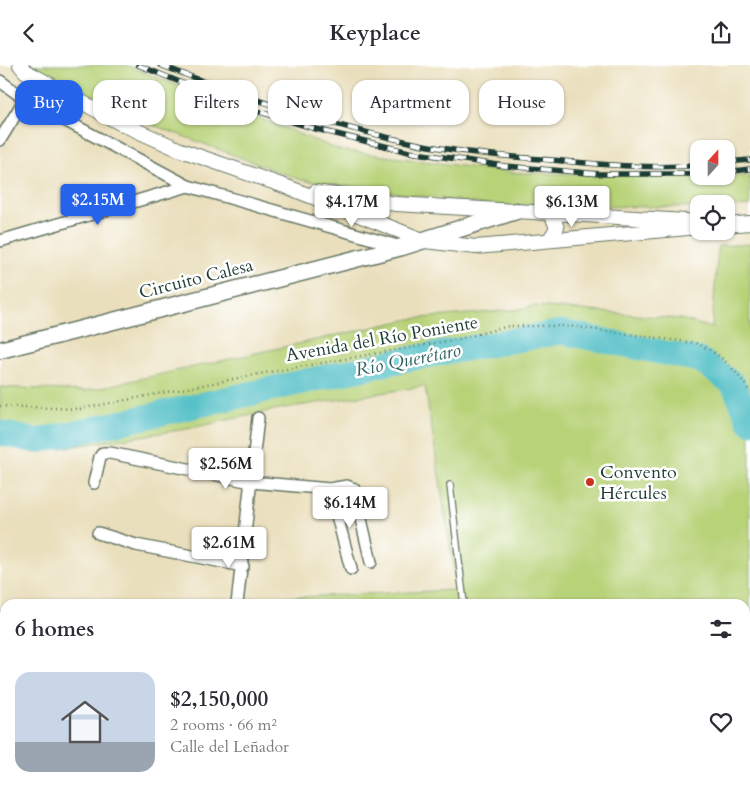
<!DOCTYPE html>
<html lang="en">
<head>
<meta charset="utf-8">
<style>
  :root { --surface:#fff; --page:#f2f2f3; --text:#2b2b33; --muted:#7c7c81; --line:#e1e1e2; --accent:#2563eb }
  body { margin:0; font-family:Cardo,serif; background:var(--page); color:var(--text); height:100vh; display:flex; flex-direction:column; font-size:19px; white-space:nowrap }
  * { box-sizing:border-box; margin:0 }
  p { font-size:16px; color:var(--muted) }
  .icon { flex:none; width:28px; height:28px; fill:none; stroke:currentColor; stroke-width:2; stroke-linecap:round; stroke-linejoin:round }
  .map { position:relative; flex:1; overflow:hidden }
  .drawer { position:absolute; left:0px; top:534px; width:750px; height:196px; display:flex; flex-direction:column; background:var(--surface); border-radius:15px 15px 0 0; box-shadow:0 1px 4px #0004 }
  .drawer>* { flex:none }
  .hud { position:absolute; left:15px; top:15px; width:720px; height:45px; display:flex; gap:10px }
  .needle { width:32px; rotate:21deg }
  .tools { position:absolute; left:690px; top:75px; display:grid; gap:10px }
  .tools a { display:grid; place-items:center; width:45px; height:45px; border-radius:10px; background:var(--surface); box-shadow:0 1px 4px #0004; font-size:25px }
  .price { position:absolute; translate:-50% -42px; padding:0 11px; border-radius:5px; background:#fff; color:#222; font-size:16px; line-height:32px; filter:drop-shadow(0 1px 2px #0008) }
  .price::after { content:''; position:absolute; left:50%; top:30px; width:15px; height:11px; margin-left:-8px; background:inherit; clip-path:polygon(0 0,100% 0,50% 100%) }
  .price.selected { background:var(--accent); color:#fff }
  ul { padding:0; list-style:none }
  li { display:flex; align-items:center; gap:15px; height:125px; padding:0 15px }
  li+li { border-top:1px solid var(--line) }
  li span { display:grid; place-items:center; flex:none; width:140px; height:100px; border-radius:15px; color:#555 }
  li>.icon { margin-inline-start:auto }
  span .icon { width:60px; height:60px; fill:#fffc; stroke-width:1 }
  li b { font-size:21px }
  h2 { display:flex; justify-content:space-between; align-items:center; height:60px; padding:0 15px; font-size:21px }
  .tag { padding:0 18px; border-radius:15px; background:var(--surface); box-shadow:0 1px 4px #0004; font-size:18px; line-height:45px }
  .tag.selected { background:var(--accent); color:#fff }
  header { display:flex; justify-content:space-between; align-items:center; height:65px; padding:0 15px; background:var(--surface); font-size:22px; font-weight:800 }
  .map>svg:first-child { display:block }
</style>
</head>
<body>
<header><svg class="icon" aria-label="back" viewBox="0 0 24 24"><path d="M15 5l-7 7 7 7"/></svg>Keyplace<svg class="icon" aria-label="share" viewBox="0 0 24 24"><path d="M12 15V3M7 8l5-5 5 5M5 13v7h14v-7"/></svg></header>
<div class="map">
<svg width="750" height="729" viewBox="0 0 750 729">
  <rect width="100%" height="100%" fill="#fff"/>
  <filter id="ink" filterUnits="userSpaceOnUse"><feTurbulence type="fractalNoise" baseFrequency=".02" numOctaves="2"/><feDisplacementMap in="SourceGraphic" scale="10" xChannelSelector="R" yChannelSelector="G"/><feConvolveMatrix kernelMatrix="1 2 1 2 8 2 1 2 1" color-interpolation-filters="sRGB"/></filter>
  <filter id="wash" filterUnits="userSpaceOnUse"><feTurbulence type="fractalNoise" baseFrequency=".0096" numOctaves="4" result="noise"/><feDisplacementMap in="SourceGraphic" scale="20" xChannelSelector="R" yChannelSelector="G"/><feGaussianBlur stdDeviation="1.12" result="paint"/><feColorMatrix in="noise" values="0 0 0 0 0 0 0 0 0 0 0 0 0 0 0 0 0 1.4 0 .05"/><feComposite in="paint" operator="in"/></filter>
  <g filter="url(#wash)">
    <rect width="100%" height="100%" fill="#eadfbc"/>
    <g fill="#b7d277" stroke="#6b8856">
      <polygon points="21,0 126,0 339,85 515,108 750,111 750,141 726,142 726,139 699,139 699,142 494,141 301,115 107,43"/>
      <polygon points="750,179 750,648 745,649 745,539 250,539 251,534 457,525 425,321 279,344 187,364 62,383 0,381 0,322 85,326 410,254 514,245 535,241 681,254 712,263 718,181"/>
    </g>
    <g fill="none" stroke-linecap="round" stroke-linejoin="round">
      <polyline stroke="#52c0c7" stroke-width="25" points="0,368 37,376 397,296 561,267 700,295 733,319 750,357"/>
    </g>
  </g>
  <g filter="url(#ink)">
    <g fill="none" stroke-linecap="round" stroke-linejoin="round">
      <g stroke="#667664" stroke-width="8">
        <polyline id="service" points="450,420 464,539"/>
      </g>
      <g stroke="#667664" stroke-width="14">
        <g id="minor">
          <polyline points="0,16 25,34 188,121 401,182"/>
          <polyline points="0,75 25,34"/>
          <polyline points="0,176 188,121"/>
          <polyline points="94,418 100,392 103,388 110,388 251,417 330,424 347,421 354,424 371,497"/>
          <polyline points="330,424 351,504"/>
          <polyline points="98,468 136,480 243,501"/>
          <polyline points="237,539 258,353"/>
          <polyline points="0,611 5,613"/>
          <polyline points="81,725 81,729"/>
          <polyline points="736,725 736,729"/>
          <polyline points="291,729 428,726"/>
        </g>
      </g>
      <g stroke="#667664" stroke-width="16">
        <g id="tertiary">
          <polyline points="20,0 25,6 120,58 178,84 290,123 425,176 476,182 699,162"/>
          <polyline points="315,127 396,139 687,156"/>
          <polyline points="726,160 750,158"/>
          <polyline points="550,174 557,163 551,148"/>
          <polyline points="745,677 750,676"/>
          <polyline points="419,729 433,725"/>
        </g>
      </g>
      <g stroke="#667664" stroke-width="19">
        <g id="secondary">
          <polyline points="0,285 402,182 516,146"/>
          <polyline points="0,555 5,557"/>
          <polyline points="227,725 227,729"/>
        </g>
      </g>
      <path stroke="#667664" stroke-width="2.5" stroke-dasharray="1 4" stroke-linecap="butt" d="M0,341L80,344L259,309L459,274L509,261H568L695,278C721,288 735,304 750,327"/>
      <use href="#service" stroke="#fff" stroke-width="5.5"/>
      <use href="#minor" stroke="#fff" stroke-width="11"/>
      <use href="#tertiary" stroke="#fff" stroke-width="14"/>
      <use href="#secondary" stroke="#fff" stroke-width="16"/>
      <g stroke="#1f3d34" stroke-width="5.5">
        <g id="rail">
          <polyline points="138,0 234,39 316,64 409,87 505,101 600,109 699,109"/>
          <path d="M160,0C241,31 323,59 409,77C459,88 512,92 563,96C606,100 656,104 699,100"/>
          <polyline points="726,97 750,95"/>
          <polyline points="726,107 750,104"/>
        </g>
      </g>
      <use href="#rail" stroke="#fff" stroke-width="4" stroke-dasharray="11" stroke-linecap="butt"/>
    </g>
  </g>
  <circle fill="#c8321e" stroke="#fff" stroke-width="2" cx="590" cy="417" r="5"/>
  <g text-anchor="middle" dominant-baseline="central" stroke-width="5" stroke-linejoin="round" paint-order="stroke">
    <g font-size="18" fill="#1f3d34" stroke="#fff">
      <text transform="translate(196 214) rotate(-14)">Circuito Calesa</text>
      <text transform="translate(382 274) rotate(-10)">Avenida del Río Poniente</text>
    </g>
    <g font-size="18" fill="#1f3d34" stroke="#fff" text-anchor="start">
      <text x="600" y="407">Convento<tspan x="600" dy="21">Hércules</tspan></text>
    </g>
    <g font-size="19" font-style="italic" fill="#2e6460" stroke="#fff">
      <text transform="translate(408 295) rotate(-11)">Río Querétaro</text>
    </g>
  </g>
</svg>
<div class="tools">
<a><svg class="needle" viewBox="-14 -14 28 28"><path d="M0-13l5 13h-10z" fill="#e53935"/><path d="M0 13l5-13h-10z" fill="#7c7c81"/></svg></a>
<a><svg class="icon" aria-label="locate" viewBox="0 0 24 24"><circle cx="12" cy="12" r="6"/><path d="M12 2v4M12 18v4M2 12h4M18 12h4"/></svg></a>
</div>
<b class="price selected" style="left:98px;top:161px">$2.15M</b>
<b class="price" style="left:352px;top:163px">$4.17M</b>
<b class="price" style="left:572px;top:163px">$6.13M</b>
<b class="price" style="left:226px;top:425px">$2.56M</b>
<b class="price" style="left:350px;top:464px">$6.14M</b>
<b class="price" style="left:229px;top:504px">$2.61M</b>
<div class="hud">
<a class="tag selected">Buy</a>
<a class="tag">Rent</a>
<a class="tag">Filters</a>
<a class="tag">New</a>
<a class="tag">Apartment</a>
<a class="tag">House</a>
</div>
<section class="drawer">
<h2>6 homes<svg class="icon" aria-label="filters" viewBox="0 0 24 24"><path d="M4 7h16M4 17h16"/><circle cx="9" cy="7" r="2"/><circle cx="15" cy="17" r="2"/></svg></h2>
<ul>
<li><span style="background:linear-gradient(#c9d6e8 70%,#9aa5b1 0)"><svg class="icon" aria-label="home" viewBox="0 0 24 24"><path d="M3 11l9-7 9 7M6 9v11h12V9"/></svg></span><div><b>$2,150,000</b><p>2 rooms · 66 m²</p><p>Calle del Leñador</p></div><svg class="icon" aria-label="heart" viewBox="0 0 24 24"><path d="M12 20l-8-8c-3-5 5-10 8-4 3-6 11-1 8 4z"/></svg></li>
</ul>
</section>
</div>
</body>
</html>
